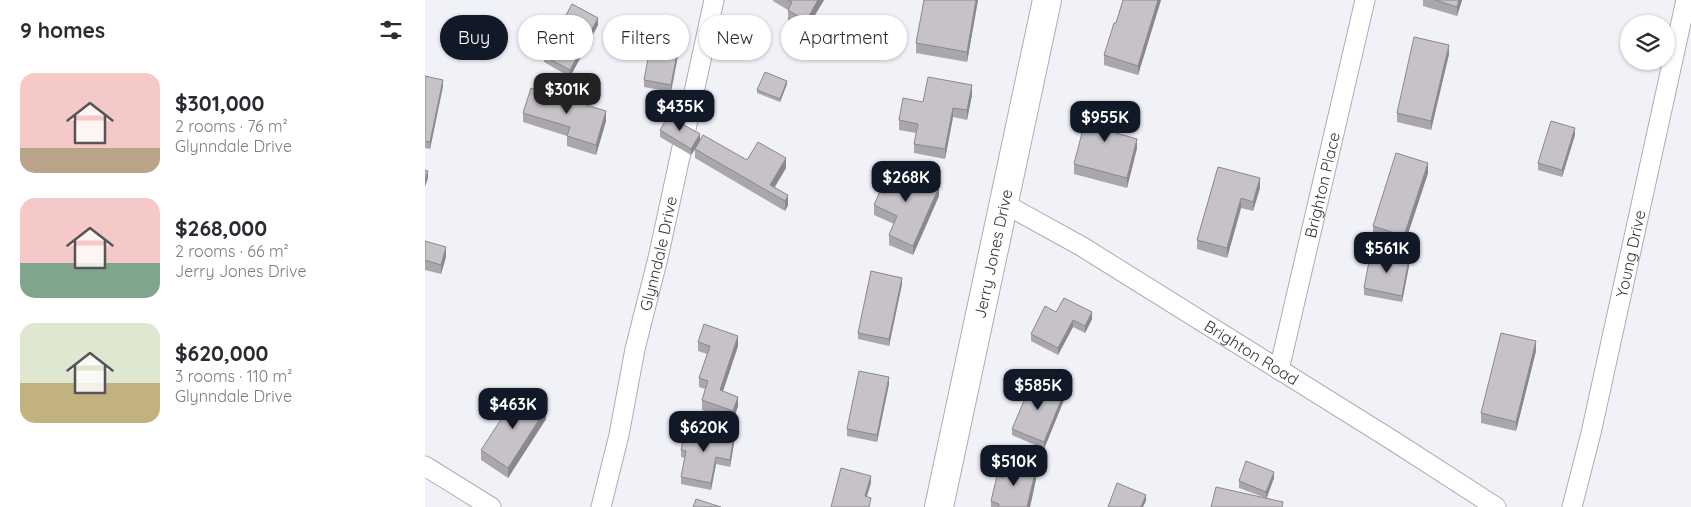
<!DOCTYPE html>
<html lang="en">
<head>
<meta charset="utf-8">
<style>
  :root { --surface:#fff; --page:#f2f2f3; --text:#2b2b33; --muted:#7c7c81; --accent:#111827 }
  body { margin:0; font-family:Quicksand,sans-serif; background:var(--page); color:var(--text); height:100vh; display:flex; flex-direction:column; font-size:19px; white-space:nowrap }
  * { box-sizing:border-box; margin:0 }
  p { font-size:16px; color:var(--muted) }
  .icon { flex:none; width:28px; height:28px; fill:none; stroke:currentColor; stroke-width:2; stroke-linecap:round; stroke-linejoin:round }
  .map { position:relative; flex:1; overflow:hidden }
  .side { display:flex; flex-direction:column; background:var(--surface); width:425px }
  .side>* { flex:none }
  .banner { position:absolute; left:15px; top:15px; width:475px; height:45px; display:flex; gap:10px }
  .buttons { position:absolute; left:1195px; top:15px; display:grid; gap:10px }
  .buttons a { display:grid; place-items:center; width:55px; height:55px; border-radius:50%; background:var(--surface); box-shadow:0 1px 4px #0004; font-size:25px }
  .price { position:absolute; translate:-50% -42px; padding:0 11px; border-radius:10px; background:var(--accent); color:#fff; font-size:16px; line-height:32px; filter:drop-shadow(0 1px 2px #0008) }
  .price::after { content:''; position:absolute; left:50%; top:30px; width:15px; height:11px; margin-left:-8px; background:inherit; clip-path:polygon(0 0,100% 0,50% 100%) }
  .price.selected { background:#222; color:#fff }
  ul { padding:0; list-style:none }
  li { display:flex; align-items:center; gap:15px; height:125px; padding:0 20px }
  li span { display:grid; place-items:center; flex:none; width:140px; height:100px; border-radius:15px; color:#555 }
  li>.icon { margin-inline-start:auto }
  span .icon { width:60px; height:60px; fill:#fffc; stroke-width:1 }
  li b { font-size:21px }
  h2 { display:flex; justify-content:space-between; align-items:center; height:60px; padding:0 20px; font-size:21px }
  .tag { padding:0 18px; border-radius:22px; background:var(--surface); box-shadow:0 1px 4px #0004; font-size:18px; line-height:45px }
  .tag.selected { background:var(--accent); color:#fff }
  main { display:flex; flex:1; min-height:0 }
  .map>svg:first-child { display:block }
</style>
</head>
<body>
<main>
<section class="side">
<h2>9 homes<svg class="icon" aria-label="filters" viewBox="0 0 24 24"><path d="M4 7h16M4 17h16"/><circle cx="9" cy="7" r="2"/><circle cx="15" cy="17" r="2"/></svg></h2>
<ul>
<li><span style="background:linear-gradient(#f6c9c9 75%,#b9a48a 0)"><svg class="icon" aria-label="home" viewBox="0 0 24 24"><path d="M3 11l9-7 9 7M6 9v11h12V9"/></svg></span><div><b>$301,000</b><p>2 rooms · 76 m²</p><p>Glynndale Drive</p></div></li>
<li><span style="background:linear-gradient(#f6c9c9 65%,#7fa58c 0)"><svg class="icon" aria-label="home" viewBox="0 0 24 24"><path d="M3 11l9-7 9 7M6 9v11h12V9"/></svg></span><div><b>$268,000</b><p>2 rooms · 66 m²</p><p>Jerry Jones Drive</p></div></li>
<li><span style="background:linear-gradient(#dfe7d0 60%,#c2b280 0)"><svg class="icon" aria-label="home" viewBox="0 0 24 24"><path d="M3 11l9-7 9 7M6 9v11h12V9"/></svg></span><div><b>$620,000</b><p>3 rooms · 110 m²</p><p>Glynndale Drive</p></div></li>
</ul>
</section>
<div class="map">
<svg width="1266" height="507" viewBox="0 0 1266 507">
  <rect width="100%" height="100%" fill="#f1f1f8"/>
  <g fill="none" stroke-linecap="round" stroke-linejoin="round">
    <g stroke="#adadb3" stroke-width="21">
      <g id="street">
        <path id="s1" d="M578,203L656,246L967,440L1071,507"/>
        <path id="s2" d="M854,370L940,0"/>
        <polyline points="0,466 66,507"/>
        <path id="s3" d="M176,507L194,435L210,349L233,258L289,0"/>
        <path id="s4" d="M1147,507L1166,433L1261,0"/>
      </g>
    </g>
    <g stroke="#adadb3" stroke-width="30">
      <g id="secondary">
        <path id="s5" d="M514,507L622,0"/>
      </g>
    </g>
    <use href="#street" stroke="#fff" stroke-width="19"/>
    <use href="#secondary" stroke="#fff" stroke-width="28"/>
  </g>
  <g fill="#aaa7ac">
    <polygon points="348,0 399,0 381,30 363,20 363,10 348,1"/>
    <polygon points="553,0 542,62 491,53 491,43"/>
    <polygon points="698,0 736,0 713,75 679,65 679,55 691,23"/>
    <polygon points="998,0 1037,0 1032,16 998,6"/>
    <polygon points="173,25 145,77 119,62 119,56"/>
    <polygon points="256,39 246,92 219,87 219,80"/>
    <polygon points="1024,54 1006,130 972,122 972,113"/>
    <polygon points="0,76 18,86 5,149 0,148"/>
    <polygon points="362,84 355,102 332,93 332,90"/>
    <polygon points="547,95 542,120 528,117 520,159 489,153 489,144 491,133 474,130 474,120 498,102"/>
    <polygon points="98,113 181,121 171,155 142,146 142,136 98,122"/>
    <polygon points="696,120 693,134 712,148 702,188 649,174 649,164"/>
    <polygon points="235,130 275,140 322,160 361,168 350,187 363,205 360,211 270,158 270,150 266,155 235,137"/>
    <polygon points="1150,135 1137,177 1113,170 1113,163"/>
    <polygon points="793,167 835,188 828,211 816,208 802,258 772,249 772,240"/>
    <polygon points="1003,173 979,246 948,235 948,226"/>
    <polygon points="514,196 488,255 464,245 464,235 469,224 449,215 449,205"/>
    <polygon points="0,241 21,257 16,274 0,270"/>
    <polygon points="984,266 977,302 939,295 939,288"/>
    <polygon points="477,284 464,346 433,339 433,333"/>
    <polygon points="631,312 667,319 660,333 648,327 633,355 606,341 606,334"/>
    <polygon points="273,342 313,346 298,391 313,406 308,421 277,410 277,400 280,389 274,387 274,378 282,354 273,351"/>
    <polygon points="1111,351 1091,431 1056,423 1056,413"/>
    <polygon points="464,384 452,442 422,436 422,429"/>
    <polygon points="639,400 619,449 587,435 587,429"/>
    <polygon points="121,419 83,478 56,460 56,450"/>
    <polygon points="309,443 305,467 291,464 286,490 256,484 256,477 260,458 256,457 256,450"/>
    <polygon points="579,478 611,479 605,507 566,507 566,501"/>
    <polygon points="849,478 842,498 858,507 838,497 814,488 814,481"/>
  </g>
  <g fill="#8b888c">
    <polygon points="393,0 399,0 381,30 381,21"/>
    <polygon points="551,0 553,0 542,62 542,52"/>
    <polygon points="733,0 736,0 713,75 713,66"/>
    <polygon points="1034,0 1037,0 1032,16 1032,7"/>
    <polygon points="173,18 173,25 145,77 145,70"/>
    <polygon points="256,33 256,39 246,92 246,85"/>
    <polygon points="1024,45 1024,54 1006,130 1006,121"/>
    <polygon points="18,80 18,86 5,149 5,142"/>
    <polygon points="362,81 362,84 355,102 355,99"/>
    <polygon points="547,85 547,95 542,120 542,110"/>
    <polygon points="528,108 528,117 520,159 520,149"/>
    <polygon points="696,110 696,120 691,143 691,133"/>
    <polygon points="181,111 181,121 171,155 171,145"/>
    <polygon points="1150,128 1150,135 1137,177 1137,170"/>
    <polygon points="275,134 275,141 266,155 266,149"/>
    <polygon points="712,139 712,148 702,188 702,178"/>
    <polygon points="361,158 361,168 346,193 345,185"/>
    <polygon points="1003,163 1003,173 979,246 979,236"/>
    <polygon points="3,171 3,178 0,187 0,180"/>
    <polygon points="835,178 835,188 828,211 828,202"/>
    <polygon points="514,187 514,196 488,255 488,246"/>
    <polygon points="363,195 363,205 360,211 360,201"/>
    <polygon points="816,198 816,208 802,258 802,248"/>
    <polygon points="21,247 21,257 16,274 16,265"/>
    <polygon points="984,259 984,266 977,302 977,296"/>
    <polygon points="477,278 477,284 464,346 464,339"/>
    <polygon points="667,312 667,319 660,333 660,326"/>
    <polygon points="648,320 648,327 633,355 633,348"/>
    <polygon points="313,336 313,346 295,400 295,390"/>
    <polygon points="1111,341 1111,351 1091,431 1091,422"/>
    <polygon points="464,377 464,384 452,442 452,435"/>
    <polygon points="639,393 639,400 619,449 619,442"/>
    <polygon points="313,397 313,406 308,421 308,411"/>
    <polygon points="121,409 121,419 83,478 83,468"/>
    <polygon points="309,436 309,443 305,467 305,460"/>
    <polygon points="291,457 291,464 286,490 286,483"/>
    <polygon points="611,469 611,479 605,507 602,507"/>
    <polygon points="849,472 849,478 841,498 841,492"/>
    <polygon points="446,476 446,483 440,503 440,496"/>
    <polygon points="721,495 721,501 718,507 716,507"/>
  </g>
  <g fill="#c6c2c8" stroke="#8b888c">
    <polygon points="363,0 393,0 381,21 363,10 367,2"/>
    <polygon points="499,0 551,0 542,52 491,43"/>
    <polygon points="698,0 733,0 713,66 679,55 689,23 691,23"/>
    <polygon points="1010,0 1034,0 1032,7"/>
    <polygon points="147,4 173,18 145,70 119,56"/>
    <polygon points="229,27 256,33 246,85 219,80"/>
    <polygon points="989,37 1024,45 1006,121 972,113"/>
    <polygon points="340,72 362,81 355,99 332,90"/>
    <polygon points="0,76 18,80 5,142 0,141"/>
    <polygon points="503,77 547,85 542,110 528,108 520,149 489,144 493,124 474,120 478,98 498,102"/>
    <polygon points="106,88 181,111 171,145 142,136 145,127 98,113"/>
    <polygon points="665,102 696,110 691,133 712,139 702,178 649,164"/>
    <polygon points="243,116 275,134 266,149 235,130"/>
    <polygon points="1126,121 1150,128 1137,170 1113,163"/>
    <polygon points="278,135 322,160 333,142 361,158 345,185 363,195 360,201 270,149"/>
    <polygon points="971,153 1003,163 979,236 948,226"/>
    <polygon points="466,166 514,187 488,246 464,235 472,216 449,205"/>
    <polygon points="793,167 835,178 828,202 816,198 802,248 772,240"/>
    <polygon points="0,170 3,171 0,180"/>
    <polygon points="0,241 21,247 16,265 0,260"/>
    <polygon points="946,251 984,259 977,296 939,288"/>
    <polygon points="446,271 477,278 464,339 433,333"/>
    <polygon points="639,298 667,312 660,326 648,320 633,348 606,334 620,306 631,312"/>
    <polygon points="279,324 313,336 295,390 313,397 308,411 277,400 283,381 274,378 285,346 273,342"/>
    <polygon points="1076,333 1111,341 1091,422 1056,413"/>
    <polygon points="434,371 464,377 452,435 422,429"/>
    <polygon points="608,380 639,393 619,442 587,429"/>
    <polygon points="94,392 121,409 83,468 56,450"/>
    <polygon points="261,426 309,436 305,460 291,457 286,483 256,477 261,451 256,450"/>
    <polygon points="821,461 849,472 841,492 814,481"/>
    <polygon points="583,462 611,469 602,507 573,507 574,504 566,501 572,476 579,478"/>
    <polygon points="416,468 446,476 440,496 446,498 444,507 406,507"/>
    <polygon points="692,483 721,495 716,507 683,507"/>
    <polygon points="791,487 858,502 857,507 786,507"/>
    <polygon points="271,499 296,507 268,507"/>
  </g>
  <g text-anchor="middle" dominant-baseline="central" stroke-width="4.5" stroke-linejoin="round" paint-order="stroke">
    <g font-size="16" fill="#343436" stroke="#fff">
      <text stroke="none"><textPath href="#s2" startOffset="190">Brighton Place</textPath></text>
      <text stroke="none"><textPath href="#s5" startOffset="259">Jerry Jones Drive</textPath></text>
      <text stroke="none"><textPath href="#s3" startOffset="260">Glynndale Drive</textPath></text>
      <text stroke="none"><textPath href="#s4" startOffset="260">Young Drive</textPath></text>
      <text stroke="none"><textPath href="#s1" startOffset="290">Brighton Road</textPath></text>
    </g>
  </g>
</svg>
<div class="buttons">
<a><svg class="icon" aria-label="layers" viewBox="0 0 24 24"><path d="M12 4l9 5-9 5-9-5zM3 14l9 5 9-5"/></svg></a>
</div>
<b class="price selected" style="left:142px;top:115px">$301K</b>
<b class="price" style="left:255px;top:132px">$435K</b>
<b class="price" style="left:680px;top:143px">$955K</b>
<b class="price" style="left:481px;top:203px">$268K</b>
<b class="price" style="left:962px;top:274px">$561K</b>
<b class="price" style="left:613px;top:411px">$585K</b>
<b class="price" style="left:88px;top:430px">$463K</b>
<b class="price" style="left:279px;top:453px">$620K</b>
<b class="price" style="left:589px;top:487px">$510K</b>
<div class="banner">
<a class="tag selected">Buy</a>
<a class="tag">Rent</a>
<a class="tag">Filters</a>
<a class="tag">New</a>
<a class="tag">Apartment</a>
</div>
</div>
</main>
</body>
</html>
